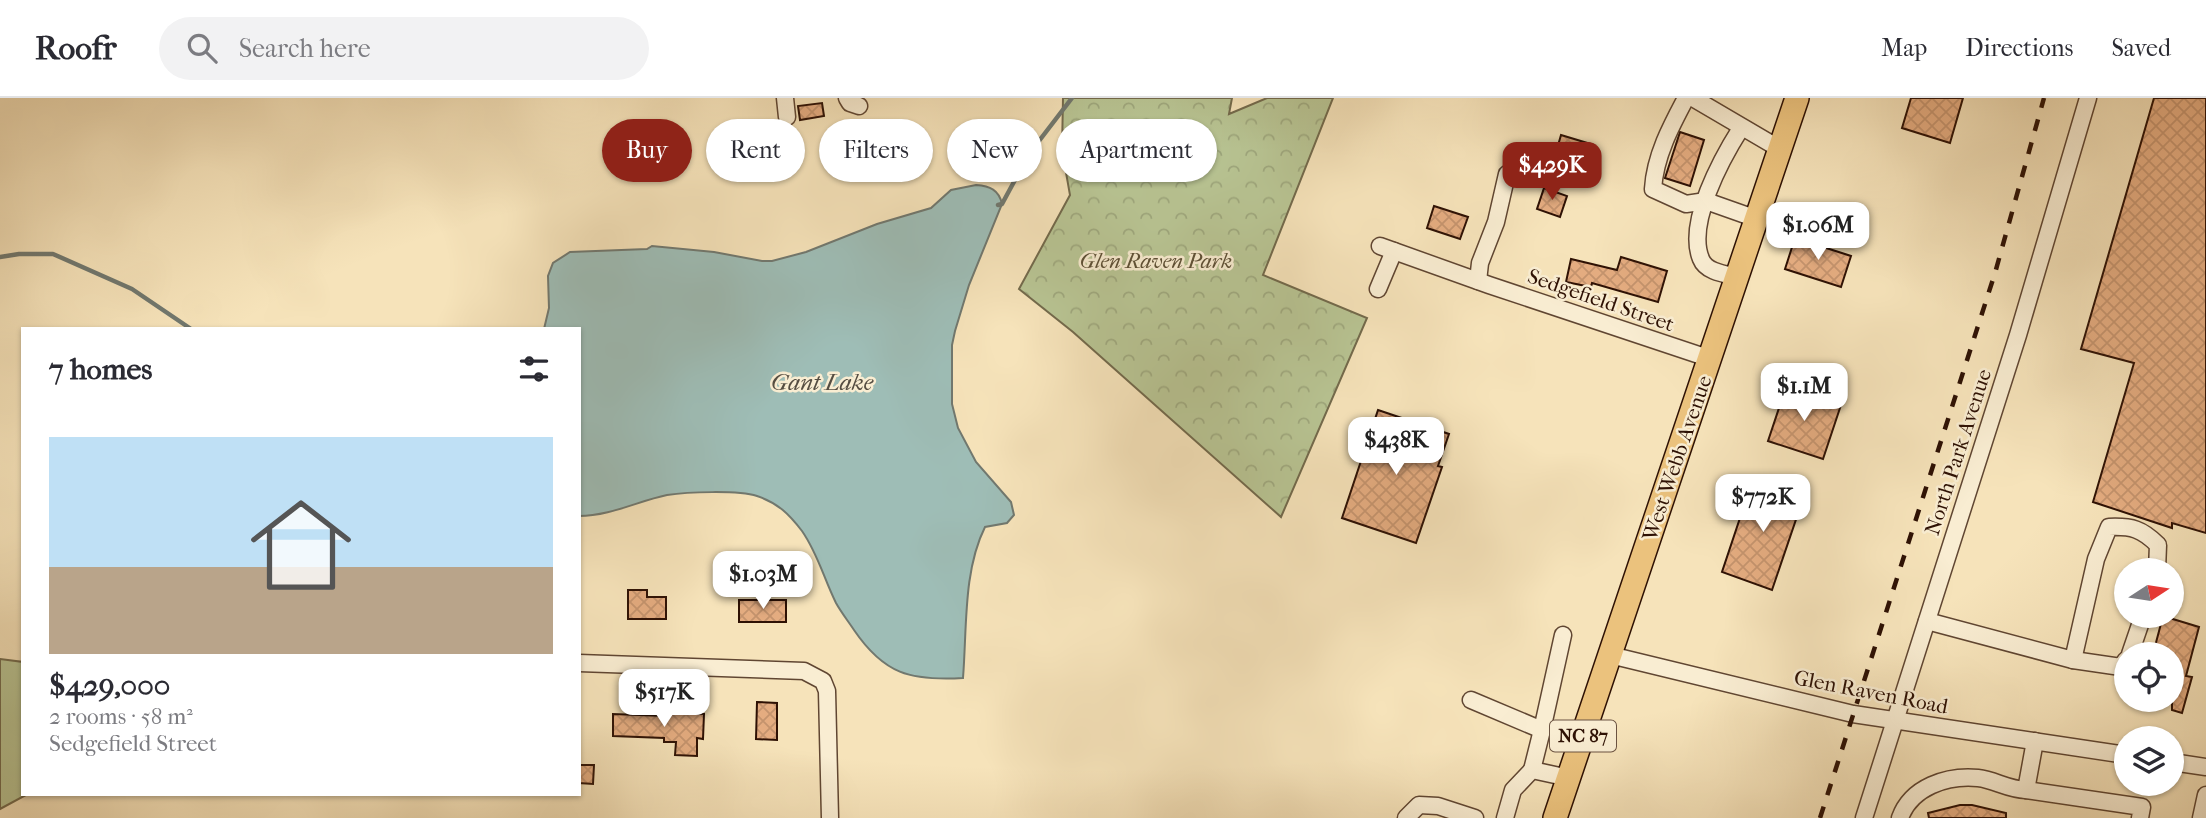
<!DOCTYPE html>
<html lang="en">
<head>
<meta charset="utf-8">
<style>
  :root { --surface:#fff; --page:#f2f2f3; --text:#2b2b33; --muted:#7c7c81; --line:#e1e1e2; --accent:#8f2418 }
  body { margin:0; font-family:"IM FELL French Canon",serif; background:var(--page); color:var(--text); height:100vh; display:flex; flex-direction:column; font-size:26px; white-space:nowrap }
  * { box-sizing:border-box; margin:0 }
  p { font-size:23px; color:var(--muted) }
  .icon { flex:none; width:38px; height:38px; fill:none; stroke:currentColor; stroke-width:2; stroke-linecap:round; stroke-linejoin:round }
  .map { position:relative; flex:1; overflow:hidden }
  .sheet { position:absolute; left:21px; top:229px; width:560px; height:469px; display:flex; flex-direction:column; background:var(--surface); border-radius:0px; box-shadow:0 2px 5px #0004 }
  .sheet>* { flex:none }
  .hud { position:absolute; left:602px; top:21px; width:665px; height:63px; display:flex; gap:14px }
  .needle { width:46px; rotate:78deg }
  .fabs { position:absolute; left:2114px; top:460px; display:grid; gap:14px }
  .fabs a { display:grid; place-items:center; width:70px; height:70px; border-radius:50%; background:var(--surface); box-shadow:0 2px 5px #0004; font-size:35px }
  .price { position:absolute; translate:-50% -60px; padding:0 16px; border-radius:14px; background:#fff; color:#222; font-size:23px; line-height:46px; filter:drop-shadow(0 2px 4px #0008) }
  .price::after { content:''; position:absolute; left:50%; top:42px; width:21px; height:16px; margin-left:-10px; background:inherit; clip-path:polygon(0 0,100% 0,50% 100%) }
  .price.active { background:var(--accent); color:#fff }
  ul { padding:0; list-style:none }
  li { display:grid; align-content:center; gap:14px; height:371px; padding:0 28px }
  li span { display:grid; place-items:center; height:217px; border-radius:0px; color:#555 }
  li>.icon { margin-inline-start:auto }
  span .icon { width:126px; height:126px; fill:#fffc; stroke-width:1 }
  li b { font-size:30px }
  h2 { display:flex; justify-content:space-between; align-items:center; height:84px; padding:0 28px; font-size:30px }
  .chip { padding:0 24px; border-radius:32px; background:var(--surface); box-shadow:0 2px 5px #0004; font-size:24px; line-height:63px }
  .chip.active { background:var(--accent); color:#fff }
  header { display:flex; align-items:center; gap:42px; box-sizing:border-box; height:98px; padding:0 35px; background:var(--surface); border-bottom:2px solid var(--line) }
  header strong { font-size:33px }
  nav { display:flex; gap:38px; margin-inline-start:auto; font-size:24px }
  .search { width:490px; height:63px; background:var(--page); display:flex; align-items:center; gap:18px; box-sizing:border-box; padding:0 24px; border-radius:38px; color:var(--muted); font-size:26px }
  .map>svg:first-child { display:block }
</style>
</head>
<body>
<header>
<strong>Roofr</strong>
<div class="search"><svg class="icon" aria-label="search" viewBox="0 0 24 24"><circle cx="10" cy="10" r="6"/><path d="M15 15l6 6"/></svg>Search here</div>
<nav><a>Map</a><a>Directions</a><a>Saved</a></nav>
</header>
<div class="map">
<svg width="2206" height="720" viewBox="0 0 2206 720">
  <defs>
    <pattern id="park-crowns" width="20" height="18" patternUnits="userSpaceOnUse" patternTransform="scale(1.75)"><rect width="20" height="18" fill="#b8c493"/><path d="M2 6a3 3 0 1 1 6 0M12 15a3 3 0 1 1 6 0" fill="none" stroke="#9ea77d"/></pattern>
    <pattern id="building-cross-hatch" width="8" height="8" patternUnits="userSpaceOnUse" patternTransform="scale(1.75)"><rect width="8" height="8" fill="#e4ac80"/><path d="M0 0l8 8M0 8l8-8" fill="none" stroke="#c4936d"/></pattern>
  </defs>
  <rect width="100%" height="100%" fill="#f6e3ba"/>
  <filter id="stains"><feTurbulence type="fractalNoise" baseFrequency=".00286" numOctaves="4"/><feColorMatrix values="0 0 0 0 .2 0 0 0 0 .09 0 0 0 0 .02 0 0 0 .5 -.17"/></filter>
  <radialGradient id="worn" r=".72"><stop offset=".6" stop-color="#630" stop-opacity="0"/><stop offset="1" stop-color="#630" stop-opacity=".3"/></radialGradient>
  <polygon fill="url(#park-crowns)" stroke="#736a4c" stroke-width="2" points="1063,0 1232,0 1229,16 1267,0 1333,0 1263,177 1367,220 1281,419 1073,234 1019,191 1070,97 1062,52"/>
  <polygon fill="#b8c493" stroke="#736a4c" stroke-width="2" points="0,561 23,564 23,696 26,697 0,711"/>
  <path fill="#9ebdb6" stroke="#71786f" stroke-width="2" d="M976,87C990,88 999,92 1002,106L969,187L955,233L952,247V306L958,330L976,364L1011,404L1014,417L1007,425L985,429C963,473 967,531 963,580C910,583 884,576 854,532C848,523 841,514 836,505C824,481 818,456 802,433C789,416 778,405 757,398C738,392 687,394 667,397C638,403 610,418 579,418V231H544L549,210L548,178L553,165L570,154L647,151L652,148L714,154L762,163H772L806,154L877,126L931,110L951,92Z"/>
  <g fill="none" stroke-linecap="round" stroke-linejoin="round">
    <g stroke="#71786f" stroke-width="4.5">
      <polyline points="998,107 1002,106 1029,56 1072,0"/>
      <polyline points="0,159 19,156 53,156 132,191 191,231"/>
    </g>
  </g>
  <g fill="url(#building-cross-hatch)" stroke="#2e1104" stroke-width="2">
    <polygon points="1911,0 1963,0 1950,45 1902,30"/>
    <polygon points="2154,0 2206,0 2206,435 2172,425 2172,430 2093,404 2134,265 2081,251"/>
    <polygon points="822,5 824,18 800,22 798,8"/>
    <polygon points="774,24 776,39 753,41 751,27"/>
    <polygon points="1680,34 1704,42 1690,88 1665,80"/>
    <polygon points="1561,37 1594,47 1589,68 1555,58"/>
    <polygon points="1544,90 1567,98 1560,119 1537,111"/>
    <polygon points="1434,108 1468,119 1460,141 1427,130"/>
    <polygon points="1795,140 1851,158 1841,189 1785,171"/>
    <polygon points="1621,159 1667,173 1658,204 1592,185 1591,189 1566,184 1571,161 1617,172"/>
    <polygon points="1786,289 1841,307 1823,361 1768,343"/>
    <polygon points="1378,312 1449,336 1438,368 1442,369 1416,445 1342,420"/>
    <polygon points="1753,381 1804,398 1772,492 1722,474"/>
    <polygon points="628,492 647,492 647,499 666,499 666,521 628,521"/>
    <rect x="739" y="502" width="47" height="22"/>
    <polygon points="2163,518 2199,529 2186,578 2192,579 2182,615 2172,612 2172,556 2153,556"/>
    <polygon points="757,604 777,605 777,642 756,641"/>
    <polygon points="665,614 704,616 703,641 697,640 697,658 675,657 676,644 664,644 664,640 613,638 613,616 665,618"/>
    <polygon points="579,667 594,667 593,686 579,685"/>
    <polygon points="1960,707 1972,707 2006,715 2006,720 1929,720 1928,715"/>
  </g>
  <g fill="none" stroke-linecap="round" stroke-linejoin="round">
    <g stroke="#604632" stroke-width="19">
      <g id="minor">
        <polyline points="785,0 787,19"/>
        <polyline points="847,0 850,5 859,8"/>
        <path d="M1686,0C1671,28 1655,58 1653,91L1686,106L1706,103L1757,121"/>
        <polyline points="1693,0 1780,51"/>
        <polyline points="1380,148 1489,187 1711,261"/>
        <path d="M1738,179C1725,176 1706,174 1701,161C1686,125 1722,60 1741,30"/>
        <polyline points="1478,183 1480,165 1496,124 1507,76"/>
        <polyline points="1378,191 1394,153"/>
        <polyline points="1927,523 2073,562 2121,569 2126,562"/>
        <polyline points="2130,556 2143,518"/>
        <polyline points="1610,557 1853,616 2126,657"/>
        <path d="M2073,562L2096,461L2109,429C2132,428 2142,431 2158,447L2157,472"/>
        <polyline points="579,565 804,573 823,583 827,593 830,720"/>
        <polyline points="1471,602 1542,632 1563,537"/>
        <polyline points="2035,643 2026,692 2142,709 2140,720"/>
        <polyline points="2172,664 2206,669"/>
        <polyline points="1532,672 1542,632"/>
        <polyline points="1406,720 1419,707 1438,708 1475,720"/>
        <polyline points="1505,720 1513,692 1532,672 1569,680"/>
        <polyline points="1864,720 2018,237 2088,0"/>
        <path d="M1900,720C1911,689 1947,677 1978,680C1995,682 2007,691 2026,692"/>
        <polyline points="2201,720 2206,697"/>
      </g>
    </g>
    <g stroke="#2e1104" stroke-width="26">
      <polyline id="highway" points="1555,720 1797,0"/>
    </g>
    <use href="#minor" stroke="#f9edd2" stroke-width="16"/>
    <use href="#highway" stroke="#ebc27d" stroke-width="23"/>
    <polyline stroke="#2e1104" stroke-width="4.5" stroke-dasharray="12 12" stroke-linecap="butt" points="1820,720 1995,175 2044,0"/>
  </g>
  <g text-anchor="middle" dominant-baseline="central" stroke-width="5" stroke-linejoin="round" paint-order="stroke">
    <rect fill="#f9edd2" stroke="#6b5342" stroke-width="2" x="1550" y="622.5" width="66" height="31" rx="5"/>
    <g font-size="19" font-weight="bold" fill="#2e1104">
      <text x="1583" y="638">NC 87</text>
    </g>
    <g font-size="21" font-style="italic" fill="#5e5036" stroke="#f9edd2">
      <text x="1156" y="163">Glen Raven Park</text>
    </g>
    <g font-size="21" fill="#2e1104" stroke="#f9edd2">
      <text transform="translate(1601 202) rotate(19)">Sedgefield Street</text>
      <text transform="translate(1958 354) rotate(-72)">North Park Avenue</text>
      <text transform="translate(1677 360) rotate(-71)">West Webb Avenue</text>
      <text transform="translate(1871 594) rotate(11)">Glen Raven Road</text>
    </g>
    <g font-size="23" font-style="italic" fill="#554d42" stroke="#f9edd2">
      <text x="822" y="284">Gant Lake</text>
    </g>
  </g>
  <rect width="100%" height="100%" filter="url(#stains)"/>
  <rect width="100%" height="100%" fill="url(#worn)"/>
</svg>
<div class="fabs">
<a><svg class="needle" viewBox="-14 -14 28 28"><path d="M0-13l5 13h-10z" fill="#e53935"/><path d="M0 13l5-13h-10z" fill="#7c7c81"/></svg></a>
<a><svg class="icon" aria-label="locate" viewBox="0 0 24 24"><circle cx="12" cy="12" r="6"/><path d="M12 2v4M12 18v4M2 12h4M18 12h4"/></svg></a>
<a><svg class="icon" aria-label="layers" viewBox="0 0 24 24"><path d="M12 4l9 5-9 5-9-5zM3 14l9 5 9-5"/></svg></a>
</div>
<b class="price active" style="left:1552px;top:104px">$429K</b>
<b class="price" style="left:1818px;top:164px">$1.06M</b>
<b class="price" style="left:1804px;top:325px">$1.1M</b>
<b class="price" style="left:1396px;top:379px">$438K</b>
<b class="price" style="left:1763px;top:436px">$772K</b>
<b class="price" style="left:763px;top:513px">$1.03M</b>
<b class="price" style="left:664px;top:631px">$517K</b>
<div class="hud">
<a class="chip active">Buy</a>
<a class="chip">Rent</a>
<a class="chip">Filters</a>
<a class="chip">New</a>
<a class="chip">Apartment</a>
</div>
<section class="sheet">
<h2>7 homes<svg class="icon" aria-label="filters" viewBox="0 0 24 24"><path d="M4 7h16M4 17h16"/><circle cx="9" cy="7" r="2"/><circle cx="15" cy="17" r="2"/></svg></h2>
<ul>
<li><span style="background:linear-gradient(#bfe0f5 60%,#b9a48a 0)"><svg class="icon" aria-label="home" viewBox="0 0 24 24"><path d="M3 11l9-7 9 7M6 9v11h12V9"/></svg></span><div><b>$429,000</b><p>2 rooms · 58 m²</p><p>Sedgefield Street</p></div></li>
</ul>
</section>
</div>
</body>
</html>
